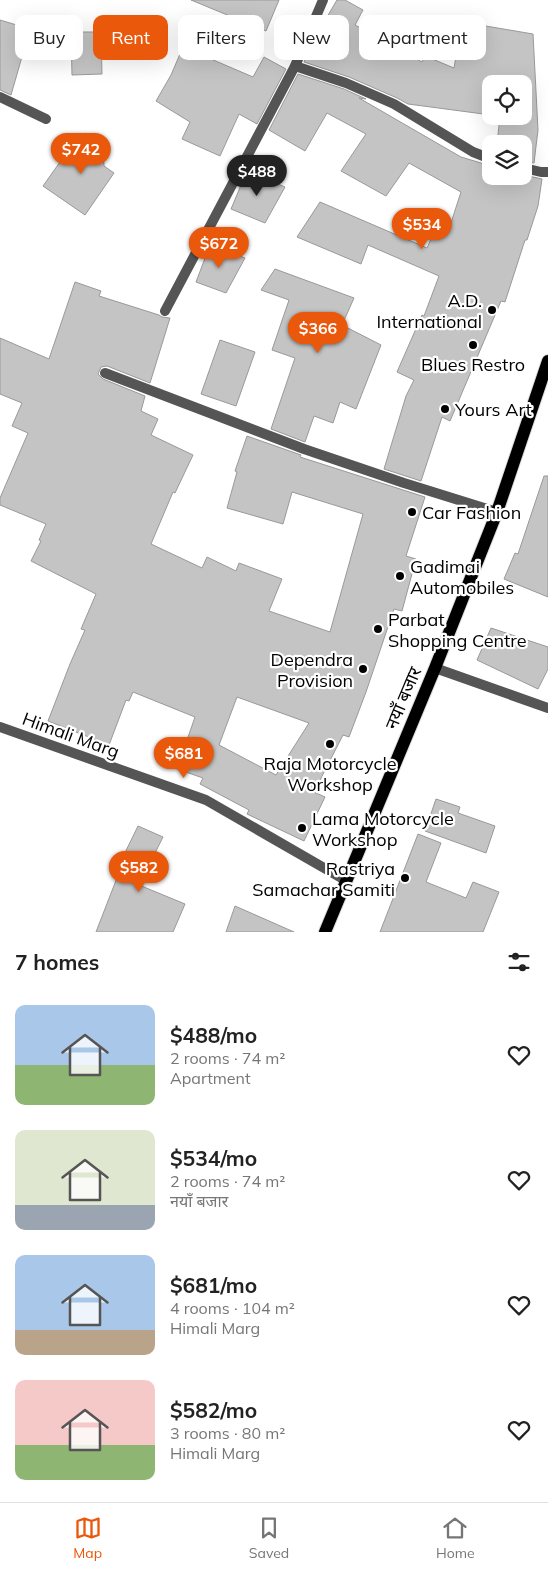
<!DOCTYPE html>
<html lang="en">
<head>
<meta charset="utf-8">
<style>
  :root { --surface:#fff; --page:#f2f2f2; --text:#222; --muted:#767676; --line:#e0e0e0; --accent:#ea580c }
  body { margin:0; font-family:Mulish,"Noto Sans Devanagari",sans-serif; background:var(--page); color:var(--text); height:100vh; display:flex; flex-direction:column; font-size:19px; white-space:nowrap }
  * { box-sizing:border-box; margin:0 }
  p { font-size:16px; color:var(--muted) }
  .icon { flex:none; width:28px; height:28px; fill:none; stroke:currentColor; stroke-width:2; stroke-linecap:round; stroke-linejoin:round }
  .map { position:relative; height:932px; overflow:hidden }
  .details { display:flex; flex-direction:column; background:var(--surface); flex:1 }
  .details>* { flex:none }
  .hud { position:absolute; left:15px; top:15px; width:519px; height:45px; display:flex; gap:10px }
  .tools { position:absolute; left:482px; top:75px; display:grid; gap:10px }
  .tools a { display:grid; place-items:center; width:50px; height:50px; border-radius:10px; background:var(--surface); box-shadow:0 5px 20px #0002; font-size:25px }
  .price { position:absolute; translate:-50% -42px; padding:0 11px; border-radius:18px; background:var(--accent); color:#fff; font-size:16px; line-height:32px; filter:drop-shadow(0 1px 2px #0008) }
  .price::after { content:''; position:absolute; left:50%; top:30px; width:15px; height:11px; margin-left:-8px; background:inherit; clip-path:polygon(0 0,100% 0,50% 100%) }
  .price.on { background:#222; color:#fff }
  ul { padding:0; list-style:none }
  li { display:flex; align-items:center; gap:15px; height:125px; padding:0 15px }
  li span { display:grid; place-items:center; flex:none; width:140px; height:100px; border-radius:10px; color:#555 }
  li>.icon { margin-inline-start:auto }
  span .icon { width:60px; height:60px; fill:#fffc; stroke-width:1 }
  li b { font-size:21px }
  h2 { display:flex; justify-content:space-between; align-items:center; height:60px; padding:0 15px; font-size:21px }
  .pill { padding:0 18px; border-radius:10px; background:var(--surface); box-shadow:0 5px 20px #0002; font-size:18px; line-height:45px }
  .pill.on { background:var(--accent); color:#fff }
  .menu { display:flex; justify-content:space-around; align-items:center; height:70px; border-top:1px solid var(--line); background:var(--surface); font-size:14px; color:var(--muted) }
  .menu a { display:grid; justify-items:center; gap:2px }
  .menu .on { color:var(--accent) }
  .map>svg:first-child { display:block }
</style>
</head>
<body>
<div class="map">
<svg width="548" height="932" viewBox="0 0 548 932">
  <rect width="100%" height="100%" fill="#fff"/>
  <g fill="#c4c4c4" stroke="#999" fill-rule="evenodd">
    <polygon points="191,0 279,0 266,31"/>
    <polygon points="337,0 345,0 363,10 355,25 422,62 425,56 454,68 462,22 533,34 538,130 534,163 524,161 524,144 497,144 500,116 524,116 524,84 491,84 491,115 408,104 397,98 349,77 304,62 313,41"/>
    <polygon points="0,20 30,29 11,95 0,90"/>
    <polygon points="71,32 101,32 102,74 72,75"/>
    <polygon points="183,47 253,77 264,57 286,69 257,124 239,114 220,156 182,139 190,122 156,101 171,75"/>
    <polygon points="298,74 344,89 366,99 359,98 461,157 491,166 491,176 524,175 542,179 538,206 527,240 525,240 505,302 501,301 450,421 442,417 421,481 384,469 406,396 414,380 397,372 422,315 424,316 439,276 368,245 361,264 297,237 320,202 427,248 435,230 447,235 461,192 409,163 386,196 341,171 366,134 327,113 305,151 269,130"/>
    <polygon points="85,133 103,145 104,166 114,173 85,215 43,186 60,162 64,164"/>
    <polygon points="247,171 285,187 265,223 231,209"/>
    <polygon points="210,245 245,258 226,293 196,282"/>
    <polygon points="275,269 354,298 342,325 381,345 356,409 340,402 333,423 314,416 305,442 271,429 295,358 272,350 289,300 261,290"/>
    <path d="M75,282L101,291L99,296L159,315L162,317L170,318L150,383L107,366L101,367L98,374L103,379L145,396L141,411L158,419L151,435L193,455L175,493L173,492L151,544L202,568L207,557L236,571L239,563L282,579L269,611L330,632L363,514L292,492L283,524L227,508L237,472L235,471L247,436L301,455L300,457L425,497L406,556L416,559L402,611L394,609L366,692L349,737L343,735L314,792L325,797L304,841L247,814L249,810L200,784L203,778L177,769L195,717L133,692L129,701L126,700L109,745L48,721L70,664L85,630L81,629L96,594L31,561L41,541L39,540L46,524L0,505V498L28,433L12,426L22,403L0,394V338L49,359ZM237,697L309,723L276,775L219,745Z"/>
    <polygon points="220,340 255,352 236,406 201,394"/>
    <polygon points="544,476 548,476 548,597 504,579 515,553 518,554"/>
    <polygon points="491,628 548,647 548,669 538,689 477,660"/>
    <polygon points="436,799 460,807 458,813 495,826 486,853 425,831"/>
    <polygon points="138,826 163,837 139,885 185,904 173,932 96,932 120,870 117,869"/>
    <polygon points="418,834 441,843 426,882 466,898 473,882 499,892 483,932 380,932"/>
    <polygon points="235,906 294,932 226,932"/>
  </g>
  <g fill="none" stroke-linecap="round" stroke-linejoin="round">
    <g stroke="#dbdbdb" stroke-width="14">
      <polyline id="primary" points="325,932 435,668 497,512 548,361"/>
    </g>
    <g stroke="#555" stroke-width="10">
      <polyline points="295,66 346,83 394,104 473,152 491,159"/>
      <polyline points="0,97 46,119"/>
      <polyline points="524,168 541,172 548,172"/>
      <polyline points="165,311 295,66 323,0"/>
      <polyline points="105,373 304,449 404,483 497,512"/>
      <polyline points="435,668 548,708"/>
      <polyline points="0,727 206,800 345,880"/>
    </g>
    <use href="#primary" stroke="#000" stroke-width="12"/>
  </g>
  <g fill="#000" stroke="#fff" stroke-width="2">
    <circle cx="492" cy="310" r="5"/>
    <circle cx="473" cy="345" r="5"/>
    <circle cx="445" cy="409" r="5"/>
    <circle cx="412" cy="512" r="5"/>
    <circle cx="400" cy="576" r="5"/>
    <circle cx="378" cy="629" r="5"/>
    <circle cx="363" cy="669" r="5"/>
    <circle cx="330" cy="744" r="5"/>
    <circle cx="302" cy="828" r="5"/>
    <circle cx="405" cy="878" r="5"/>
  </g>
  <g text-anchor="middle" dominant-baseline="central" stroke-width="4.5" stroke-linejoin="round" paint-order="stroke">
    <g font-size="18" fill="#000" stroke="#fff" text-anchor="start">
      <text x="482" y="300" text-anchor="end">A.D.<tspan x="482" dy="21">International</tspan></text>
      <text x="473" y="364" text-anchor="middle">Blues Restro</text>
      <text x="455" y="409">Yours Art</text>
      <text x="422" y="512">Car Fashion</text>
      <text x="410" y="566">Gadimai<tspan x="410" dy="21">Automobiles</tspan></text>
      <text x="388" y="619">Parbat<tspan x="388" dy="21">Shopping Centre</tspan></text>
      <text x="353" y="659" text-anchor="end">Dependra<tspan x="353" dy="21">Provision</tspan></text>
      <text x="330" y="763" text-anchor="middle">Raja Motorcycle<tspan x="330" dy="21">Workshop</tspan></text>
      <text x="312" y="818">Lama Motorcycle<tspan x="312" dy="21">Workshop</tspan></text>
      <text x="395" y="868" text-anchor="end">Rastriya<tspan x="395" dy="21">Samachar Samiti</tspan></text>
    </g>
    <g font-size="18" fill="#000" stroke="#fff">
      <text transform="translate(403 698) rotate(-67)">नयाँ बजार</text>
      <text transform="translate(71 735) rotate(20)">Himali Marg</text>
    </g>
  </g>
</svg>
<div class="tools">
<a><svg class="icon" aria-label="locate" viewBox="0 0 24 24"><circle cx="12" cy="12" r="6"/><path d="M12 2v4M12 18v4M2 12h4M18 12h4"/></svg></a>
<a><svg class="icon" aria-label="layers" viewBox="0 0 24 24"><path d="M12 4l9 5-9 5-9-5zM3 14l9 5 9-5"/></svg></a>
</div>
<b class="price" style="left:81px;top:175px">$742</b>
<b class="price on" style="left:257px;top:197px">$488</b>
<b class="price" style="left:422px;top:250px">$534</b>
<b class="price" style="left:219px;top:269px">$672</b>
<b class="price" style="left:318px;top:354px">$366</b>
<b class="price" style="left:184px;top:779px">$681</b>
<b class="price" style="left:139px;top:893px">$582</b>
<div class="hud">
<a class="pill">Buy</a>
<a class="pill on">Rent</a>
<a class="pill">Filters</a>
<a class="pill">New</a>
<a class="pill">Apartment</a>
</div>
</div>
<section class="details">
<h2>7 homes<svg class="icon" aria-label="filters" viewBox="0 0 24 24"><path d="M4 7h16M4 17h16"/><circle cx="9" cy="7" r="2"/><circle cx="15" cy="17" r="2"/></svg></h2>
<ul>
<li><span style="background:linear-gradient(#a9c7e8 60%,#8fb573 0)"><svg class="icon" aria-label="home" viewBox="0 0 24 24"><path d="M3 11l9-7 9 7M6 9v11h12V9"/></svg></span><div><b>$488/mo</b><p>2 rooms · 74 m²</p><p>Apartment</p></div><svg class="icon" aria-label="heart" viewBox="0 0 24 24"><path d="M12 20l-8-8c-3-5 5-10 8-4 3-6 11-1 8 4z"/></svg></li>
<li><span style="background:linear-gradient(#dfe7d0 75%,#9aa5b1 0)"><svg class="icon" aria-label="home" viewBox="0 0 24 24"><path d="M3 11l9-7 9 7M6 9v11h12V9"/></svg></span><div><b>$534/mo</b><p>2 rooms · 74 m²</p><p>नयाँ बजार</p></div><svg class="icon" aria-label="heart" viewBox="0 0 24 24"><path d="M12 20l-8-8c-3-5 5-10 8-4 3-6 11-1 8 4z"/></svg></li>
<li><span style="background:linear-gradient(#a9c7e8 75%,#b9a48a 0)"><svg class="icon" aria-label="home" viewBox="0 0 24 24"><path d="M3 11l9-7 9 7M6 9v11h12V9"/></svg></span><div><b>$681/mo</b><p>4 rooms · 104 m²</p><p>Himali Marg</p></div><svg class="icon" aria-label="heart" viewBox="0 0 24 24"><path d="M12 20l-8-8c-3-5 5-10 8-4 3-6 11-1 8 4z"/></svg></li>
<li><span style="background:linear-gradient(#f6c9c9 65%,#8fb573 0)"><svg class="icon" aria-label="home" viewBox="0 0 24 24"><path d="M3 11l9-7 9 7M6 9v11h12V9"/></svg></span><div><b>$582/mo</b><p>3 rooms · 80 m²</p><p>Himali Marg</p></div><svg class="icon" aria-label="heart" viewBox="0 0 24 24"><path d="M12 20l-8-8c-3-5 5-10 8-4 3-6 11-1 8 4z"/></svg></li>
</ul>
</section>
<nav class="menu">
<a class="on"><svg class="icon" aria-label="map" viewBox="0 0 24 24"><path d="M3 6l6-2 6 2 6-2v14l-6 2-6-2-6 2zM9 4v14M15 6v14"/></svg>Map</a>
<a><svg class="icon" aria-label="saved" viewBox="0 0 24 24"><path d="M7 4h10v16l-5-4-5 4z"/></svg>Saved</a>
<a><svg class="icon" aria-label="home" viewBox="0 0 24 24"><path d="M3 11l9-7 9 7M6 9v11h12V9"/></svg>Home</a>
</nav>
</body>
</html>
